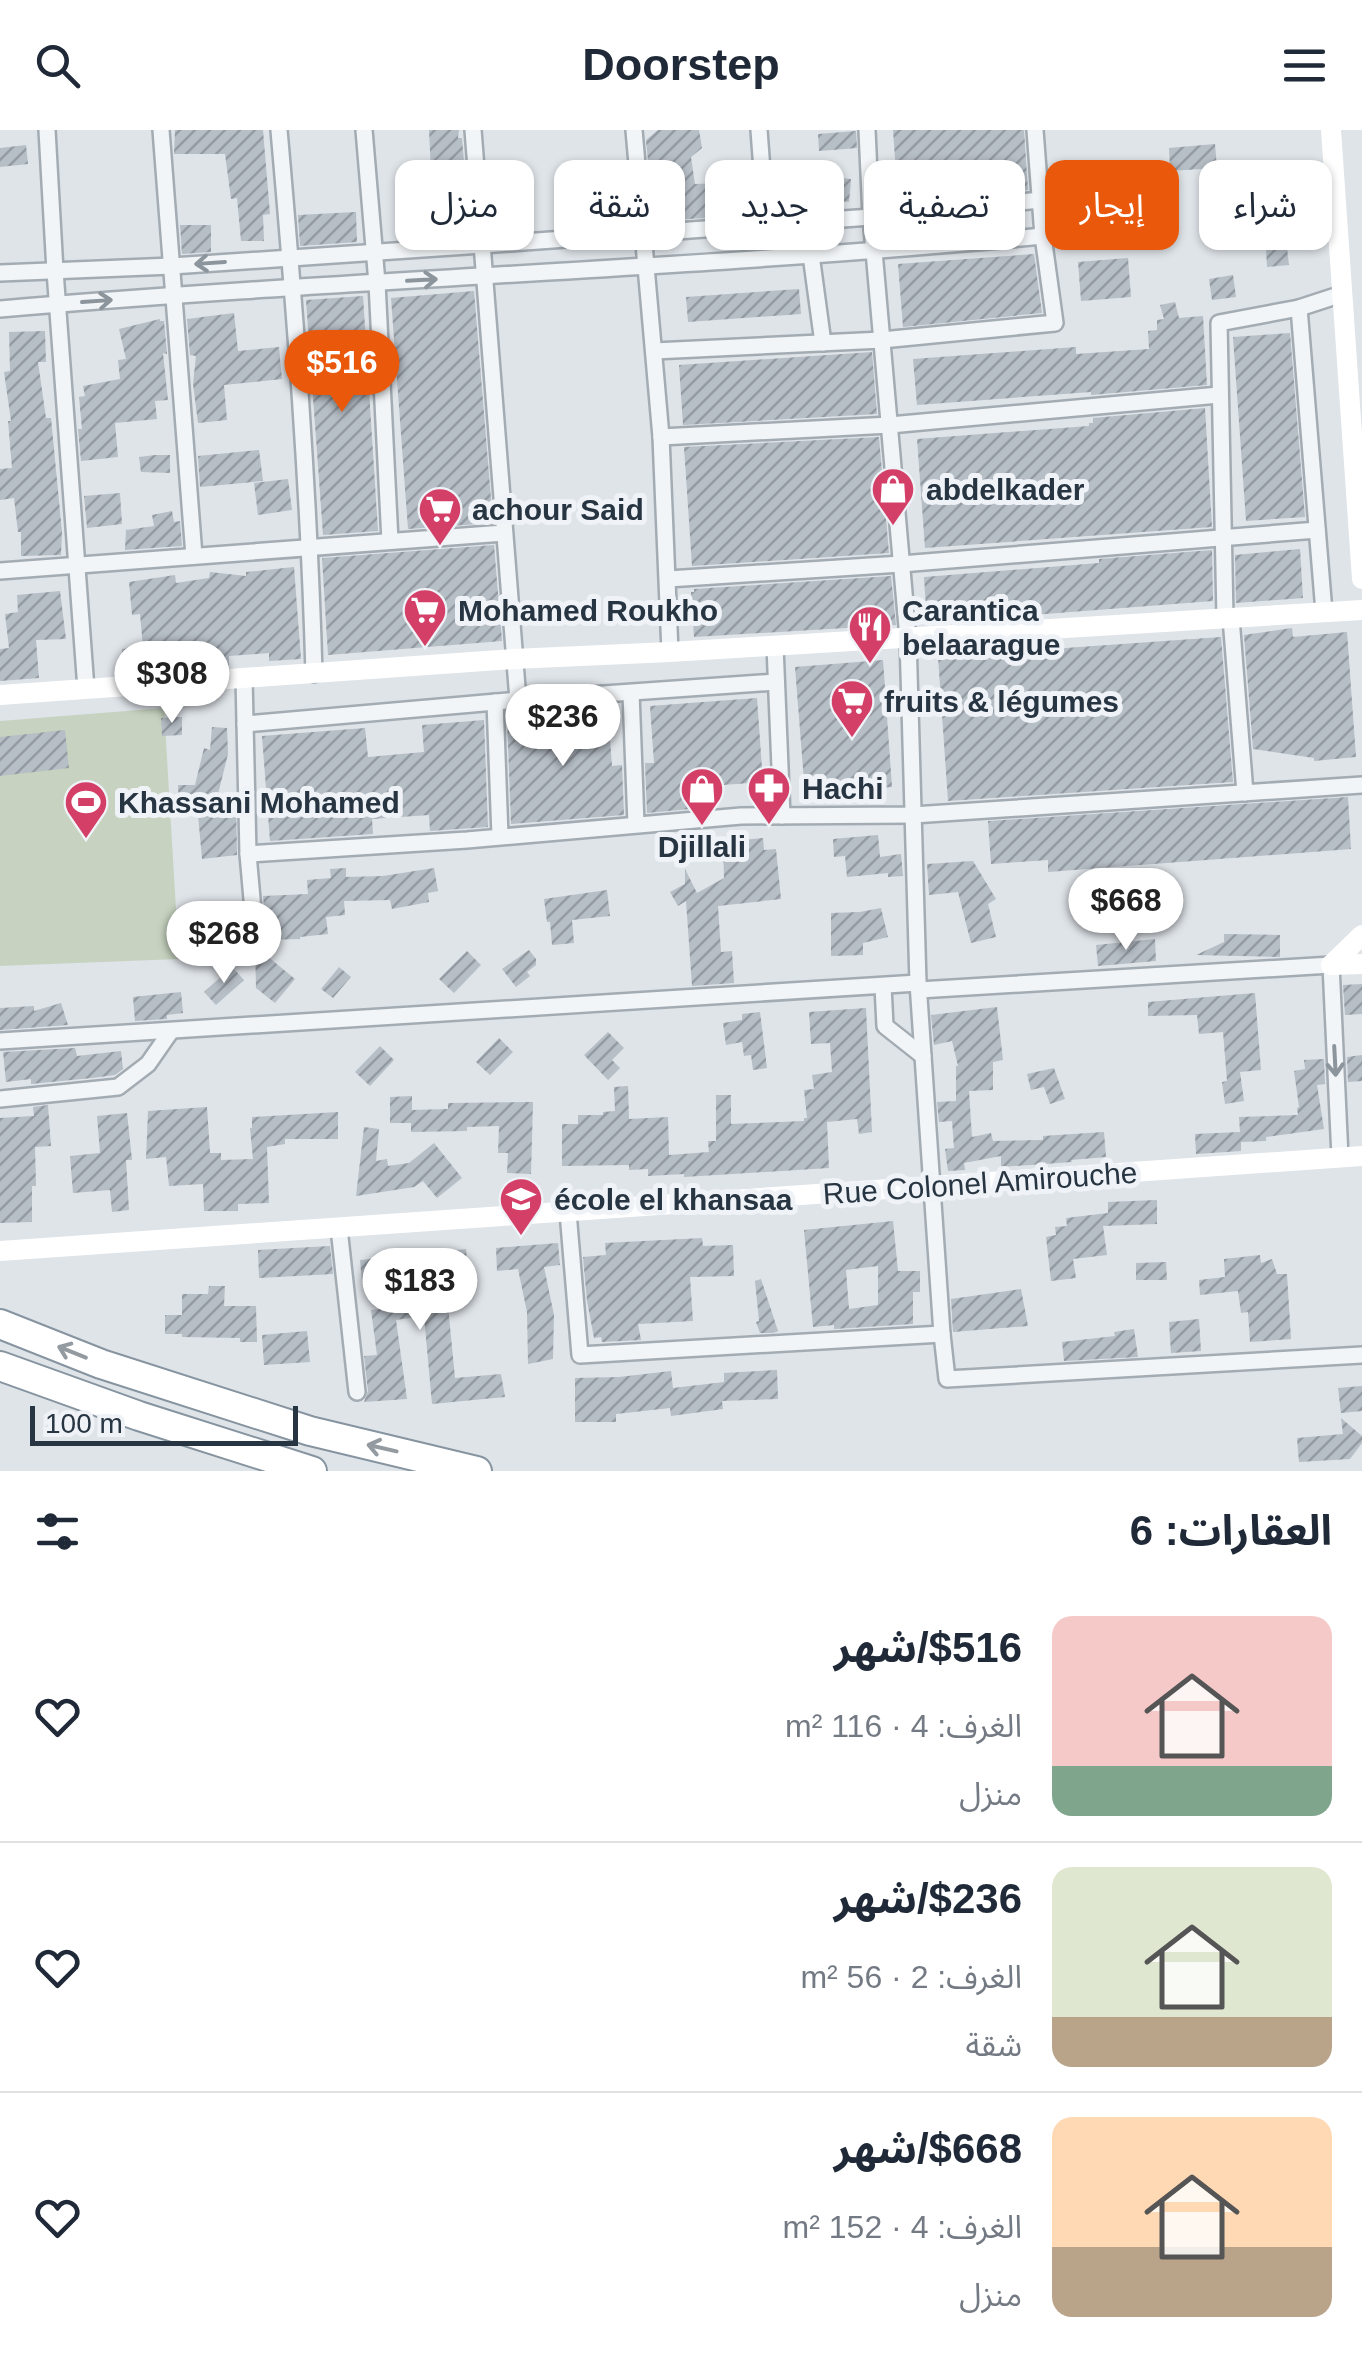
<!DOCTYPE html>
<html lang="ar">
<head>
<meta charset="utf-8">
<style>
  :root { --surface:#fff; --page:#f2f2f3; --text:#1f2937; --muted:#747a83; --line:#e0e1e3; --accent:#ea580c }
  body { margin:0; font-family:Helvetica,"Noto Sans Arabic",sans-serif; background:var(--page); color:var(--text); direction:rtl; height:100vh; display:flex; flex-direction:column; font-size:38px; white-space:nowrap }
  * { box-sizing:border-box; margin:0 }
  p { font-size:32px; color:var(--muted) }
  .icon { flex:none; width:55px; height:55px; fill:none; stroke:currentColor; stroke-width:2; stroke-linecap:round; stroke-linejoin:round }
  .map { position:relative; height:1341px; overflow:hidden; direction:ltr }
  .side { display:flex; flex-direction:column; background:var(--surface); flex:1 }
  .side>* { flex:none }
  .top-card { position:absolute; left:30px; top:30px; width:1302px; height:90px; direction:rtl; display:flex; gap:20px }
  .scale { position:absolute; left:30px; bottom:25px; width:268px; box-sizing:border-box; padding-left:10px; border:5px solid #273441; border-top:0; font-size:28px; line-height:35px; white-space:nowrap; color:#273441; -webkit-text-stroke:8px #eff3f7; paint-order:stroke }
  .price { position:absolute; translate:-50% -85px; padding:0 22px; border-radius:35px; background:#fff; color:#222; font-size:32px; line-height:65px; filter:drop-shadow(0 2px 5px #0008) }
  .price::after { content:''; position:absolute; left:50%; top:60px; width:30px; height:22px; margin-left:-15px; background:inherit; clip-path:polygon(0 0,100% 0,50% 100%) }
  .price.current { background:var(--accent); color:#fff }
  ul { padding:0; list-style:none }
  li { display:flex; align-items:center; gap:30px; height:250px; padding:0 30px }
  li+li { border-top:2px solid var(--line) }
  li span { display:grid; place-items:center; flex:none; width:280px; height:200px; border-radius:20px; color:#555 }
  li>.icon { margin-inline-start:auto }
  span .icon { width:120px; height:120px; fill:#fffc; stroke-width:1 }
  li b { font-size:42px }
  h2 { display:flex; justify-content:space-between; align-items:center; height:120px; padding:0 30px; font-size:42px }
  .tag { padding:0 35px; border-radius:20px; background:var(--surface); box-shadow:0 2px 8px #0004; font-size:35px; line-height:90px }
  .tag.current { background:var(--accent); color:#fff }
  header { display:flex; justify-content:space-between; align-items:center; height:130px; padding:0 30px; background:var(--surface); font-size:45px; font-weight:700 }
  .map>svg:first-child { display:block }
</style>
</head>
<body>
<header><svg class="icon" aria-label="menu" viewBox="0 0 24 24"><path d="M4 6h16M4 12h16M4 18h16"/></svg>Doorstep<svg class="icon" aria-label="search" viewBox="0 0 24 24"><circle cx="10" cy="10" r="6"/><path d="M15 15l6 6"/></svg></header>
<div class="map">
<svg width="1362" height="1341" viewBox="0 0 1362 1341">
  <defs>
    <pattern id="building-hatch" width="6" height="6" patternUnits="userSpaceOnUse" patternTransform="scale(2.5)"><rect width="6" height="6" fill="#b6bec6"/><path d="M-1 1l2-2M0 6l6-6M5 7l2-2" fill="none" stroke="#949ba2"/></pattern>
  </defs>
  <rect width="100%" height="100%" fill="#dfe4e9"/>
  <polygon fill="#c7d3c0" points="164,578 179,829 0,836 0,591"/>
  <g fill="url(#building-hatch)" fill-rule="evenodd">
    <polygon points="175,0 263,0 270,84 263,85 264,111 241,111 237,68 231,69 225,24 174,24"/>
    <polygon points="429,0 459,0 458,8 462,8 470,105 439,107 438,74 428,74 427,42 431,42"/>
    <polygon points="658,0 699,0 702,18 691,27 695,54 720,53 751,49 754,78 751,81 706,88 670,90 665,80 657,70 654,51 649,42 646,10"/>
    <polygon points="893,0 1024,0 1028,60 898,71"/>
    <polygon points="856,1 857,18 819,21 818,4"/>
    <polygon points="1215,14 1217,38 1170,41 1169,18"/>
    <polygon points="26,15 28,34 0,37 0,18"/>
    <polygon points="832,47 851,49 849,72 824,70 825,79 789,82 787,67 784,67 784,59 831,55"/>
    <polygon points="356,82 357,112 300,116 298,85"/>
    <polygon points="180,95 211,95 211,122 182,124"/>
    <polygon points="1287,118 1289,135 1267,137 1266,119"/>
    <polygon points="1034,124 1042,183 903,197 898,134"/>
    <polygon points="1128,128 1131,167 1081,171 1078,132"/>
    <polygon points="1233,145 1236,167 1212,170 1209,149"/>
    <polygon points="799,159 801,184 688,192 686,167"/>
    <polygon points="474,161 493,393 408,399 391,168"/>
    <polygon points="363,166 378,401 323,405 306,170"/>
    <polygon points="1175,172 1179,188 1203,186 1207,255 1091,265 1091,262 917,275 913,229 1076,217 1076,224 1149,219 1148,201 1157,200 1157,190 1164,189 1160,175"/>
    <polygon points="234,183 238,221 279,217 282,249 224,255 227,290 198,293 193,254 196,226 190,225 187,189"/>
    <polygon points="160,189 160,191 164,191 167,224 163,223 168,270 155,271 157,289 115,293 118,327 81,331 78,299 82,299 79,267 85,266 83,256 120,249 118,230 126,229 119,199"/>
    <polygon points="45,201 46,232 38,232 46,288 51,288 62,402 61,425 21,426 21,402 18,402 14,368 0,370 0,339 12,338 8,291 11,291 4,242 10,241 9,202"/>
    <polygon points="1290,203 1305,387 1246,391 1233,207"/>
    <polygon points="872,222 877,284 683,295 679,235"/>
    <polygon points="1205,278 1212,397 925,418 917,309 1089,296 1089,293 1093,293 1093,288"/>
    <polygon points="879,307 889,423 692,436 684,317"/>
    <polygon points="259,320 263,351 200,357 198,326"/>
    <polygon points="155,325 170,325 170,343 141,342 139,327"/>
    <polygon points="288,349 292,380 258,385 254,353"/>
    <polygon points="120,363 122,394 87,398 84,366"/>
    <polygon points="172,381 174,392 180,391 182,416 125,420 126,400 154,396 152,385"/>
    <polygon points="494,415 502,511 328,525 322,428"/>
    <polygon points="1300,419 1303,468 1236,473 1235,425"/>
    <polygon points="1212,420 1213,471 927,493 924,447 1099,433 1099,429"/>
    <polygon points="294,437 301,529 269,531 269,523 229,526 229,535 165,540 165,535 123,538 122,519 143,517 140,484 132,485 129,452 175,445 176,453 209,448 210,442 246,446 246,442"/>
    <polygon points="891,446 896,495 694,507 691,462 694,462 694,459"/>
    <polygon points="60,461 66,509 36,510 39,548 0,551 0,519 9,518 5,484 18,482 17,465"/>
    <polygon points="1292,498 1293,507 1347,502 1356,627 1314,631 1314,628 1253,619 1244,505"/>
    <polygon points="1221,507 1233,652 948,671 938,527"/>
    <polygon points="883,530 892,657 805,664 795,537"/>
    <polygon points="757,568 763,652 710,656 712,677 647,683 645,633 654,633 650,576"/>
    <polygon points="608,582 612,636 622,635 624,685 511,694 507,589"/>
    <polygon points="182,587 182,605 162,606 161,588"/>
    <polygon points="484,590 488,697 430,701 429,685 372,689 373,704 270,711 262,606 365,598 368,627 424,622 422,595"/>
    <polygon points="212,597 227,598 228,624 216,672 236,671 237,725 202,729 198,685 179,685 178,655 195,655 204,618 210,620"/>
    <polygon points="65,600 69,638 0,646 0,607"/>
    <polygon points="1348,667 1351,719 1048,742 1048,730 991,734 988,691"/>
    <polygon points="878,705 880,727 901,724 903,746 888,747 888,743 847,747 845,726 834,727 833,709"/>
    <polygon points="763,708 764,720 776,719 781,769 718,776 721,822 732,821 734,853 692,856 686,771 678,776 670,762 685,754 685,739 697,763 724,748 723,712"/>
    <polygon points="973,731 996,769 988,774 996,807 971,813 958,762 929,765 927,734"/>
    <polygon points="346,738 346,747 383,746 434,738 438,761 428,763 429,772 392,779 390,770 344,771 345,785 326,787 328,804 300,807 300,809 263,810 266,802 263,766 308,764 307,750 331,748 330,739"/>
    <polygon points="607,760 610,786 572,790 574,813 552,815 550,792 547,792 544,769"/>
    <polygon points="881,778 888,807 863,813 863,825 831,826 831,783 860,782"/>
    <polygon points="242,784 244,805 250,813 219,815 217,786"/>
    <polygon points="1224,804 1280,805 1280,827 1196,825 1224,812"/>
    <polygon points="1155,809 1156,831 1098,836 1096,815"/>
    <polygon points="255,816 295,849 275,873 256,858"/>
    <polygon points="529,820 536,829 536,835 527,842 530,846 516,857 502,839"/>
    <polygon points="467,821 481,835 454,863 439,849"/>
    <polygon points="232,837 244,850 216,875 204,862"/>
    <polygon points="339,837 351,847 333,868 321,859"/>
    <polygon points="1362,854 1362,884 1345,885 1343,855"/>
    <polygon points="181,862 183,883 167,885 167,889 135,891 133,867"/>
    <polygon points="1255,863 1261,940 1240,942 1244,971 1225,974 1222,952 1227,951 1223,902 1199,904 1197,885 1148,886 1148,872"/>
    <polygon points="61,873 68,895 0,900 0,878 34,876 34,881"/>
    <polygon points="997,877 1003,930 993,932 993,960 969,961 972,1007 991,1003 993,1011 1043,1010 1043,1006 1104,1002 1106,1027 1071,1030 1072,1032 1001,1037 1001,1026 964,1033 965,1040 948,1041 945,1019 954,1018 952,991 939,992 937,972 956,971 956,936 958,936 952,911 934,915 931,885"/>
    <polygon points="866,878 872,1002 859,1004 857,989 827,992 829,1038 684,1047 684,1044 648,1046 648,1039 629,1040 629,1035 562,1036 562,994 578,994 578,985 603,985 603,982 615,981 614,957 628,956 629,989 668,987 669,1025 709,1022 708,1011 716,1011 716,965 731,965 731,994 804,991 804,988 807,988 804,960 814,959 812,945 832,942 830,913 811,914 809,882"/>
    <polygon points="760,882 767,938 753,940 751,925 744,926 742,912 726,915 723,893 742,890 742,884"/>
    <polygon points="608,902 624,918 612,930 620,938 608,950 584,925"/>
    <polygon points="499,908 513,922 490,945 476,932"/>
    <polygon points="380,916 394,930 370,956 355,942"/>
    <polygon points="75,918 77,926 121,921 123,939 115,945 92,948 31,954 31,949 6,952 3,922"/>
    <polygon points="1362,925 1362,951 1348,952 1347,927"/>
    <polygon points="1324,929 1325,954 1317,955 1324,999 1266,1007 1266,1011 1241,1012 1241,1021 1196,1024 1195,1004 1240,1002 1239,987 1298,985 1297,978 1299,977 1294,941 1305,939 1304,930"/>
    <polygon points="1054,938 1065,969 1050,974 1044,957 1031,960 1027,944"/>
    <polygon points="412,966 412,980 448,979 448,973 533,972 531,1044 507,1043 508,1023 498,1023 499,996 467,997 467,1001 411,1002 411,993 390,993 390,967"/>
    <polygon points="48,975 51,1016 35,1017 36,1056 32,1056 32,1092 0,1093 0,988 34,986 33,977"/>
    <polygon points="207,977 210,1023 221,1023 221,1030 253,1029 250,998 252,998 252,987 338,982 338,1009 285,1009 285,1014 267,1017 269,1073 238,1074 238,1081 204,1081 203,1054 169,1056 166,1027 146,1029 148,981"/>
    <polygon points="127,983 132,1030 126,1030 129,1080 112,1082 110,1060 73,1063 70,1026 100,1023 97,986"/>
    <polygon points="364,997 379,999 376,1031 387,1029 388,1036 409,1033 434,1013 462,1048 437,1068 423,1051 414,1057 356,1066"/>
    <polygon points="1157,1070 1157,1094 1103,1096 1107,1125 1073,1129 1076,1148 1051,1151 1046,1107 1056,1105 1055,1097 1067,1096 1066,1088 1108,1083 1108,1072"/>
    <path d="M893,1091L898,1141H920V1162H913V1194L834,1199V1195L813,1197L804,1100ZM878,1136V1175L849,1179L846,1140Z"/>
    <polygon points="702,1108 703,1116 733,1115 734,1146 690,1147 693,1191 638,1194 641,1210 602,1212 601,1207 594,1208 587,1171 583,1127 606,1125 605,1113"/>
    <polygon points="558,1113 560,1135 544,1137 554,1185 553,1229 528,1234 527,1182 518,1139 497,1141 496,1118"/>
    <polygon points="330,1116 333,1144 259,1148 258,1120"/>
    <polygon points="466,1119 467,1133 444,1135 455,1248 501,1244 505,1267 432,1274 424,1186 396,1190 407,1269 364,1272 368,1261 364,1226 377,1225 371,1180 423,1172 420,1146 362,1152 360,1130"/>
    <polygon points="1260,1125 1261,1133 1272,1129 1277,1144 1287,1144 1291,1209 1250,1212 1248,1182 1241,1183 1238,1161 1200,1165 1199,1150 1225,1147 1224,1129"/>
    <polygon points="1166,1132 1167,1150 1136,1150 1136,1133"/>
    <polygon points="761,1149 778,1201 773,1203 760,1203 756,1192 759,1191 755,1151"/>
    <polygon points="209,1156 225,1156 224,1176 256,1176 257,1212 240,1212 240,1208 182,1207 182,1204 165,1204 165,1185 182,1185 182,1164 208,1164"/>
    <polygon points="1021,1159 1028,1196 953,1202 951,1169"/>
    <polygon points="1199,1189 1201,1221 1171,1223 1169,1192"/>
    <polygon points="1134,1199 1138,1227 1064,1231 1062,1212 1115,1206 1114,1202"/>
    <polygon points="307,1201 310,1232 264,1235 262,1205"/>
    <polygon points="777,1240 778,1269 722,1271 723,1279 671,1286 670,1278 616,1284 616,1292 575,1292 575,1248 619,1247 671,1241 673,1258 724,1252 724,1243"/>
    <polygon points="1362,1256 1362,1281 1341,1283 1338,1258"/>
    <polygon points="1341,1288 1362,1306 1362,1313 1350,1329 1299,1332 1297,1308 1343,1304"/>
  </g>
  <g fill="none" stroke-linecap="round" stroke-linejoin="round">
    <g stroke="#a4acb3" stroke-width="20">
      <g id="street">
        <polyline points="47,0 55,141 86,559"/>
        <polyline points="161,0 194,426"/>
        <path d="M279,0C295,181 309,362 314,544"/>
        <polyline points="364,0 377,153 390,411"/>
        <polyline points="473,0 518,570"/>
        <polyline points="634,0 661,307 670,522"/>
        <polyline points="759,0 766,94"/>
        <polyline points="867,0 871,87 908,508 918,853 942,1204 947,1249 1362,1225"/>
        <polyline points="811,125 823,213"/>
        <polyline points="0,143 172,136 482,115 871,87 1040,70"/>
        <polyline points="1299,178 1324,482"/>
        <path d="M0,179C347,149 696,139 1043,106"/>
        <polyline points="654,221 882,210 1055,193 1043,106 1035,0"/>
        <polyline points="661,307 890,295 1219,265"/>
        <polyline points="0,441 504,403"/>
        <polyline points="668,449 901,434 1317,400"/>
        <polyline points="1225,488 1219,193 1299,178 1342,164"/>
        <polyline points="1231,488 1245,663"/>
        <polyline points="775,516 782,686"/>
        <polyline points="244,548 248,724 255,803"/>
        <polyline points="631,563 636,694"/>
        <polyline points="495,572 500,706"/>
        <polyline points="245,594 518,570 776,552"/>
        <polyline points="248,724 467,710 741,686 913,685 1362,655"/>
        <polyline points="883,856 885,896 923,926"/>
        <polyline points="919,860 1331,835 1340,1027"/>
        <polyline points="0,911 918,853"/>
        <polyline points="0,969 118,957 148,934 171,901"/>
        <polyline points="568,1082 580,1225 942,1204"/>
        <polyline points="339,1098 357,1262"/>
      </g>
    </g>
    <g stroke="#8694a0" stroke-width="32">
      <g id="highway">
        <polyline points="0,1194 101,1234 310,1301 477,1341"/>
        <polyline points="0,1236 139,1286 312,1341"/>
      </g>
    </g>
    <use href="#street" stroke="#f2f5f7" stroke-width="15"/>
    <g stroke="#fff" stroke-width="20">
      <polyline points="1331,0 1362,449"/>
      <polyline points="0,565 513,529 670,522 1362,480"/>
      <polyline points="1331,835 1362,805"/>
      <polyline points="1331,835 1362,834"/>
      <polyline points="0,1121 1362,1026"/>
    </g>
    <use href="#highway" stroke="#fff" stroke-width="28"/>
  </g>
  <defs><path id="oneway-shaft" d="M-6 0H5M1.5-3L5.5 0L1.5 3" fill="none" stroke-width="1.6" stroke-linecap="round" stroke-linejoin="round" transform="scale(2.5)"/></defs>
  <g stroke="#8c949c">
    <use href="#oneway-shaft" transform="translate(210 133) rotate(176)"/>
    <use href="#oneway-shaft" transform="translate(422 150) rotate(-3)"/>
    <use href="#oneway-shaft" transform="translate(97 171) rotate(-4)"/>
    <use href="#oneway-shaft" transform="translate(1335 931) rotate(87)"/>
  </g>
  <g stroke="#939aa0">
    <use href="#oneway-shaft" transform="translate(72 1222) rotate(-158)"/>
    <use href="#oneway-shaft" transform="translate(382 1318) rotate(-167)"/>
  </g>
  <defs>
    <g id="shop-pin" transform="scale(2.25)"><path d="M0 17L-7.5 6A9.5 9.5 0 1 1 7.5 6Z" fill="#d43f68" stroke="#eff3f7"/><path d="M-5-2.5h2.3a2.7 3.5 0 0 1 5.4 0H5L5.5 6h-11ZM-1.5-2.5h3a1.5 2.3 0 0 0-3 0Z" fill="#fff"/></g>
    <g id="supermarket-pin" transform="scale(2.25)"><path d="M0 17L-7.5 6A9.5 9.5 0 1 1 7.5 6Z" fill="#d43f68" stroke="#eff3f7"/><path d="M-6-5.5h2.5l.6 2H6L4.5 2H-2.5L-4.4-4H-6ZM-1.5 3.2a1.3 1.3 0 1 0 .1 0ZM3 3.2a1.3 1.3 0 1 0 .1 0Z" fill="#fff"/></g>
    <g id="restaurant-pin" transform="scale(2.25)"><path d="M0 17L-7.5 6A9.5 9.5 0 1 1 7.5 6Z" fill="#d43f68" stroke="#eff3f7"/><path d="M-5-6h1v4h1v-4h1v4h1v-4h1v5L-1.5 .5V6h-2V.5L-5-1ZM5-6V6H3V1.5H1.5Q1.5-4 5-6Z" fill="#fff"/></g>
    <g id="pharmacy-pin" transform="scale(2.25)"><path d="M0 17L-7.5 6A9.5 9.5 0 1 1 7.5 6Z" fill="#d43f68" stroke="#eff3f7"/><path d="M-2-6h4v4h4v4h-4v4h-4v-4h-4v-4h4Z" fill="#fff"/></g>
    <g id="stadium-pin" transform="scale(2.25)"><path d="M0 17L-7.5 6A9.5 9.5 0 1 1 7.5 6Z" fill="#d43f68" stroke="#eff3f7"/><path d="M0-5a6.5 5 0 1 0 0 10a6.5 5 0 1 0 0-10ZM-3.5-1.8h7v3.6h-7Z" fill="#fff"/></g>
    <g id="school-pin" transform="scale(2.25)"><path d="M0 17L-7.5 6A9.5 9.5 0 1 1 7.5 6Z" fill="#d43f68" stroke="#eff3f7"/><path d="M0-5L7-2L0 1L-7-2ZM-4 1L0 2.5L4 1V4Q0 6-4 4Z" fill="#fff"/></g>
  </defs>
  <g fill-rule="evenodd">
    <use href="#shop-pin" x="893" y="359"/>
    <use href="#supermarket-pin" x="440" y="379"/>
    <use href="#supermarket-pin" x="425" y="480"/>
    <use href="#restaurant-pin" x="870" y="497"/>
    <use href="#supermarket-pin" x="852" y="571"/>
    <use href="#pharmacy-pin" x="769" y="658"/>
    <use href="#shop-pin" x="702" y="659"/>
    <use href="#stadium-pin" x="86" y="672"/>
    <use href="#school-pin" x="521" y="1069"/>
  </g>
  <g text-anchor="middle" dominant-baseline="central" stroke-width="10" stroke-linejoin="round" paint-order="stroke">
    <g font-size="30" font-weight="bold" fill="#273441" stroke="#eff3f7" text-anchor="start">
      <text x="926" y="359">abdelkader</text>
      <text x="472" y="379">achour Said</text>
      <text x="458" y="480">Mohamed Roukho</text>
      <text x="902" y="480">Carantica<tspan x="902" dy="34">belaarague</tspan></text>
      <text x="884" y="571">fruits &amp; légumes</text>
      <text x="802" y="658">Hachi</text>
      <text x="118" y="672">Khassani Mohamed</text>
      <text x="702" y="716" text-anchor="middle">Djillali</text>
      <text x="554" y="1069">école el khansaa</text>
    </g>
    <g font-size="30" fill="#273441" stroke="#eff3f7">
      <text transform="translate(980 1053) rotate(-4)">Rue Colonel Amirouche</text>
    </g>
  </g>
</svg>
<div class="scale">100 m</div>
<b class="price current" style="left:342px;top:285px">$516</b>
<b class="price" style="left:172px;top:596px">$308</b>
<b class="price" style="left:563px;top:639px">$236</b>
<b class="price" style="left:1126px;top:823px">$668</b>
<b class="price" style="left:224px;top:856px">$268</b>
<b class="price" style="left:420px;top:1203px">$183</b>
<div class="top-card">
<a class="tag">شراء</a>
<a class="tag current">إيجار</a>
<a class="tag">تصفية</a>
<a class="tag">جديد</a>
<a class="tag">شقة</a>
<a class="tag">منزل</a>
</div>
</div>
<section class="side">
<h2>العقارات: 6<svg class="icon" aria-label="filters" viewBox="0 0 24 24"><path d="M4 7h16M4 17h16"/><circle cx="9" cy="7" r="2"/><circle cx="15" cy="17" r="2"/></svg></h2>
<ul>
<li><span style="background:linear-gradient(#f6c9c9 75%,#7fa58c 0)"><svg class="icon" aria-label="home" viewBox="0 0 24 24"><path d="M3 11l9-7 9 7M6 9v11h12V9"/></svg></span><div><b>$516/شهر</b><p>الغرف: 4 · 116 m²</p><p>منزل</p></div><svg class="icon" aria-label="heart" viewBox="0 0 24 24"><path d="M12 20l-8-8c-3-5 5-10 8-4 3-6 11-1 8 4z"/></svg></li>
<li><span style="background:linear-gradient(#dfe7d0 75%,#b9a48a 0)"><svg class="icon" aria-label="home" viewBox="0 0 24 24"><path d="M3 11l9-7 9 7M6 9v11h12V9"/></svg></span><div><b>$236/شهر</b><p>الغرف: 2 · 56 m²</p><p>شقة</p></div><svg class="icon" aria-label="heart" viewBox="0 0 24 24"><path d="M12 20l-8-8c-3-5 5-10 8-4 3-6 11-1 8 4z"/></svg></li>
<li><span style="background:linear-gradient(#ffd9b3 65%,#b9a48a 0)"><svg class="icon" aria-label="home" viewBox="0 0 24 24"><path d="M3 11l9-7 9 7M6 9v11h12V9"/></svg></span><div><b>$668/شهر</b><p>الغرف: 4 · 152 m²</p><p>منزل</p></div><svg class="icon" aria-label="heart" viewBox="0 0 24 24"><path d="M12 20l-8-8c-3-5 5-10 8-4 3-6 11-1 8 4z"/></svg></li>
</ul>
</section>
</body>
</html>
